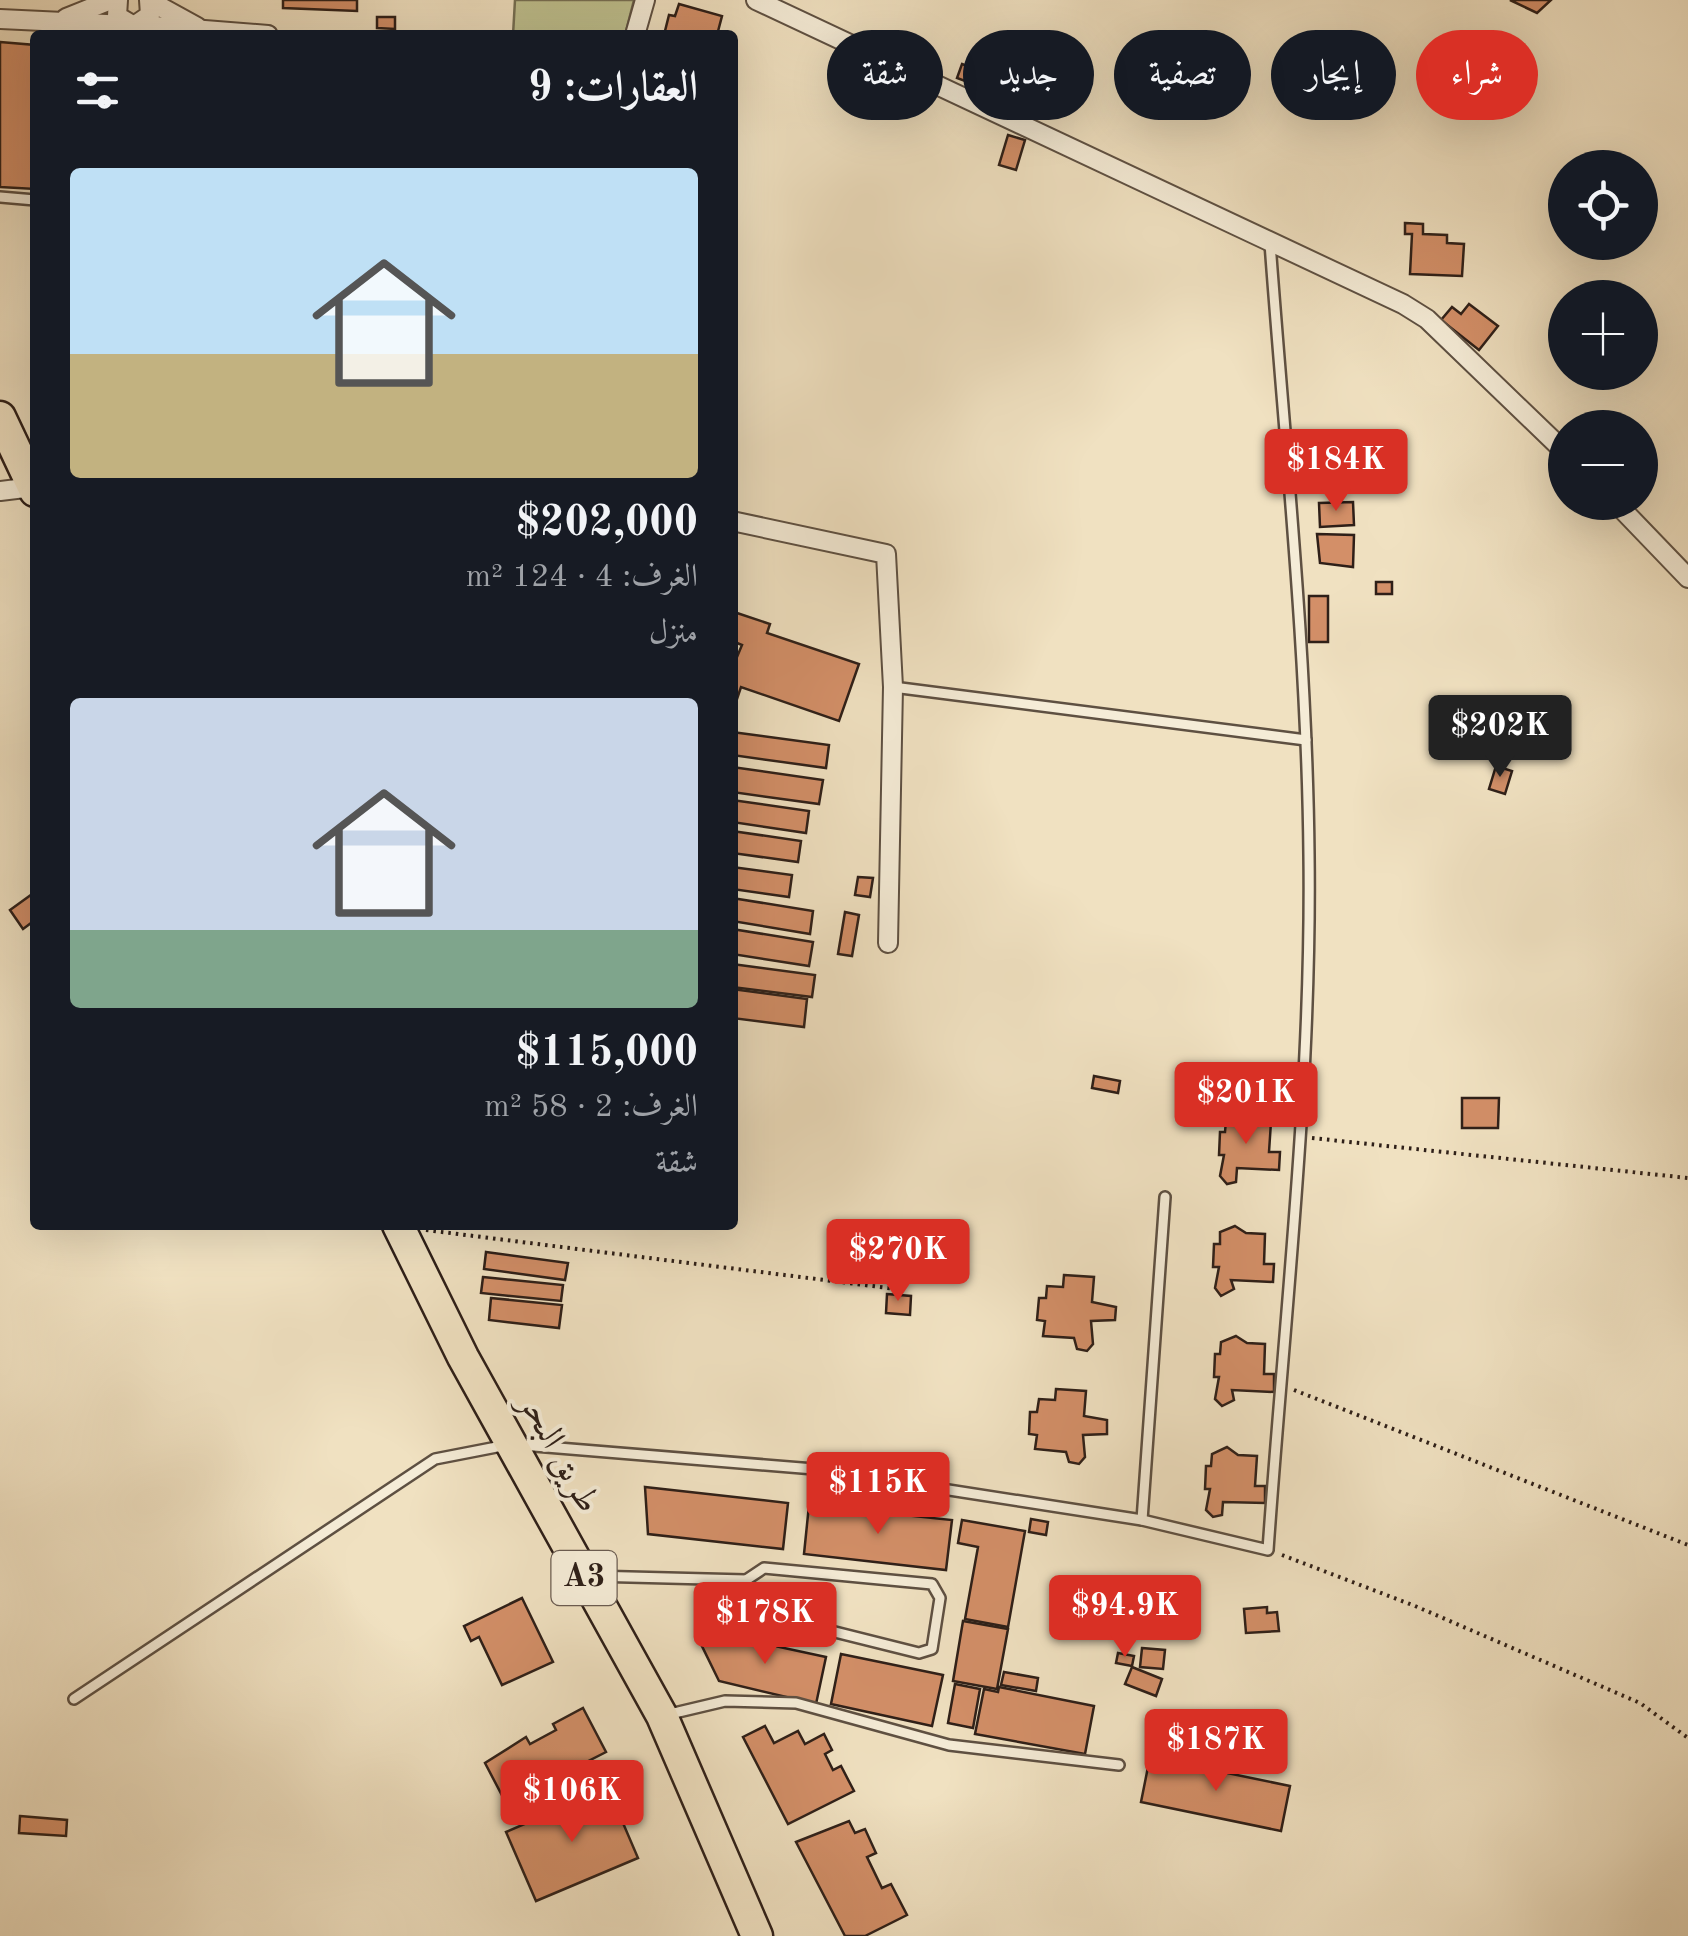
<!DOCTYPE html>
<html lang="ar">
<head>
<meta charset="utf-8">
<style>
  :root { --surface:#171b24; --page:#20242c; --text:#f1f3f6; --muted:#9ea1a6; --accent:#d93025 }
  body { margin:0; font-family:"Old Standard TT",Amiri,serif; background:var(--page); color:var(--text); direction:rtl; height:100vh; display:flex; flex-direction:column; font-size:38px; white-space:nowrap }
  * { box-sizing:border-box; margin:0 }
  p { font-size:32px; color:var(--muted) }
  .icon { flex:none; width:55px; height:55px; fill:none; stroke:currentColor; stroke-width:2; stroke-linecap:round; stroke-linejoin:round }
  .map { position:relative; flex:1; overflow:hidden; direction:ltr }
  .drawer { position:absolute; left:30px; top:30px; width:708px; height:1200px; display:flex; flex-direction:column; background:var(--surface); border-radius:10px; box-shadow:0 10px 40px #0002; direction:rtl }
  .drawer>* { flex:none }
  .guide { position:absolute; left:768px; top:30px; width:770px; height:90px; direction:rtl; display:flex; gap:20px }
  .fabs { position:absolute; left:1548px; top:150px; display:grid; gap:20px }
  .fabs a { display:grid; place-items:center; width:110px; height:110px; border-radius:50%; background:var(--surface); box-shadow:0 10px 40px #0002; font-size:50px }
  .price { position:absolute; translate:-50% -85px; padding:0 22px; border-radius:10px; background:var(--accent); color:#fff; font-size:32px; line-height:65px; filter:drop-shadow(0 2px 5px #0008) }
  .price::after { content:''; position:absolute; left:50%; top:60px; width:30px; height:22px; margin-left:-15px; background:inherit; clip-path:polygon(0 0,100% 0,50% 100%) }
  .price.active { background:#222; color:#fff }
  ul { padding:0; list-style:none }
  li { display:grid; align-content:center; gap:20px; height:530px; padding:0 40px }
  li span { display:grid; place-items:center; height:310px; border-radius:10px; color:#555 }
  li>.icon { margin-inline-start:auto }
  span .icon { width:180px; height:180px; fill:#fffc; stroke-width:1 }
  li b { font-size:42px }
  h2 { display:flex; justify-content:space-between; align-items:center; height:120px; padding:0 40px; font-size:42px }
  .chip { padding:0 35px; border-radius:45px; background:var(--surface); box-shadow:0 10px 40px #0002; font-size:35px; line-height:90px }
  .chip.active { background:var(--accent); color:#fff }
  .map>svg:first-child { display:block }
</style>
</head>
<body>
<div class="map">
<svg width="1688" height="1936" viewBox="0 0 1688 1936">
  <rect width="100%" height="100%" fill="#f0e1c1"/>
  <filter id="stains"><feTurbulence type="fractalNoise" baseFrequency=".002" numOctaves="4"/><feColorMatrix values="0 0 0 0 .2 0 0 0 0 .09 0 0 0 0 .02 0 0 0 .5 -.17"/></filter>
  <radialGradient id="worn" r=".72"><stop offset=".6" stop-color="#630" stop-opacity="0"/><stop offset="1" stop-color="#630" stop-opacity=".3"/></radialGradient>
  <polygon fill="#bfc18f" stroke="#767054" stroke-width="2.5" points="515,0 634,0 625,35 513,35"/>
  <g fill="#d38f68" stroke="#2e1f18" stroke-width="2.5">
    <polygon points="283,0 357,0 357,11 283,8"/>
    <polygon points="1510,0 1551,0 1537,13"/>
    <polygon points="679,4 722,16 717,35 664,35 669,15 675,16"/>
    <polygon points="377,17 395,17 395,29 377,28"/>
    <polygon points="0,42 35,45 35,189 0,187"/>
    <polygon points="962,64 978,70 973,84 957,78"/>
    <polygon points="1008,135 1025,140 1016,170 999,165"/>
    <polygon points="1405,223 1423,224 1423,234 1447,235 1447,243 1464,244 1462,276 1410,274 1412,234 1405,234"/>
    <polygon points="1469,304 1498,326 1479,350 1441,320 1452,307 1461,314"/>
    <polygon points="1353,502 1354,525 1320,527 1319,503"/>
    <polygon points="1317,534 1354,535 1353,567 1320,563"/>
    <rect x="1376" y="582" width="16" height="12"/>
    <rect x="1309" y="596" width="19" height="46"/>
    <polygon points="737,613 770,624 767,633 859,664 839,721 741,687 737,699 732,698 732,669 742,645 732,641"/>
    <polygon points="732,732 829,745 826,768 732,755"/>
    <polygon points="1496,766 1512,771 1505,794 1489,789"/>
    <polygon points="732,767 823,780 819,804 732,792"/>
    <polygon points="732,800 809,811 806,833 732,822"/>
    <polygon points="732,831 801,841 798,862 732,853"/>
    <polygon points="732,867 792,875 789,897 732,889"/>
    <polygon points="858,877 873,878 870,897 855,895"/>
    <polygon points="35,892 35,920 23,929 10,910"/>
    <polygon points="732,898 813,911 810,934 732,921"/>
    <polygon points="845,912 859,915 852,956 838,954"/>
    <polygon points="732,929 813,942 809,966 732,954"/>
    <polygon points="732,964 815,975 812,997 732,987"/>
    <polygon points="732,989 807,999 804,1027 732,1018"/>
    <polygon points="1094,1076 1120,1081 1118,1093 1092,1088"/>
    <polygon points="1462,1098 1499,1098 1498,1128 1462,1128"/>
    <polygon points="1241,1114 1252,1121 1271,1122 1269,1152 1280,1152 1279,1170 1237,1168 1236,1182 1227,1184 1220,1176 1224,1155 1219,1155 1220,1132 1225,1132 1226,1120"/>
    <polygon points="1235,1226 1246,1233 1265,1234 1264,1264 1274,1264 1273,1282 1231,1280 1234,1289 1221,1296 1215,1288 1219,1267 1213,1267 1214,1244 1220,1244 1220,1232"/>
    <polygon points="486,1252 568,1263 565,1280 484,1269"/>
    <polygon points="1064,1275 1094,1277 1092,1302 1116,1307 1115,1320 1091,1321 1093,1344 1087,1351 1077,1349 1074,1338 1043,1336 1045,1321 1037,1320 1039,1298 1046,1298 1047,1286 1063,1287"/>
    <polygon points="483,1277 563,1285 561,1301 481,1293"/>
    <polygon points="887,1294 911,1296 910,1315 886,1313"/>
    <polygon points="491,1298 562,1305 559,1328 489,1320"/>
    <polygon points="1236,1336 1247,1343 1265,1344 1264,1374 1274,1374 1274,1392 1232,1390 1234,1400 1222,1406 1215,1399 1219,1377 1214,1377 1215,1354 1220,1354 1221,1342"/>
    <polygon points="1056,1389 1086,1391 1084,1416 1107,1420 1107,1434 1083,1435 1085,1457 1079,1464 1069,1462 1066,1452 1035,1449 1037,1435 1029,1434 1030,1412 1037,1412 1039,1399 1055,1400"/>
    <polygon points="1227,1447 1238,1455 1257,1456 1255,1486 1265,1486 1265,1503 1223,1502 1222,1515 1213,1517 1206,1510 1210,1489 1205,1489 1206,1466 1211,1466 1212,1454"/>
    <polygon points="645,1487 788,1503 783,1549 648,1534"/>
    <polygon points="809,1505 952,1520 946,1570 804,1554"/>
    <polygon points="1031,1519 1048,1522 1046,1535 1029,1532"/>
    <polygon points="962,1520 1025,1531 1008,1627 965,1619 978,1547 958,1543"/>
    <polygon points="522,1598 553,1662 502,1685 479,1637 471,1641 464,1626"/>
    <polygon points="1267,1607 1267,1613 1277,1612 1279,1631 1246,1633 1244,1609"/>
    <polygon points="963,1621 1008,1629 997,1689 953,1681"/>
    <polygon points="715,1633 826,1657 816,1704 719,1681 699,1640"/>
    <polygon points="1142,1648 1165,1650 1163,1669 1140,1667"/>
    <polygon points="1118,1653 1134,1656 1132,1666 1116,1663"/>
    <polygon points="841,1654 943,1675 932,1726 831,1704"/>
    <polygon points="1132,1667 1162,1679 1156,1696 1125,1684"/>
    <polygon points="1004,1672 1038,1678 1036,1691 1001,1685"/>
    <polygon points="955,1684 980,1689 973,1728 948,1723"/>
    <polygon points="999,1687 1094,1706 1085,1754 975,1734 984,1689 998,1692"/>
    <polygon points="583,1708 606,1752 506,1803 485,1763 526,1737 530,1744 556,1730 553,1724"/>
    <polygon points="765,1726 774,1743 798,1731 805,1744 824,1734 832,1750 825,1754 833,1770 841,1766 854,1791 788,1824 743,1737"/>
    <polygon points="1150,1757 1290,1786 1281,1831 1141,1802"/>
    <polygon points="608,1788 638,1858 536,1901 506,1832"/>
    <polygon points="20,1816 67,1820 66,1836 19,1833"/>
    <polygon points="849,1821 855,1833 865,1829 876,1853 867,1857 882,1888 891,1884 907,1915 865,1936 845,1936 796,1842"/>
  </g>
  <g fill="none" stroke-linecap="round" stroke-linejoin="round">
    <g stroke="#5e5042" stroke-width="14">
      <g id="lane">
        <polyline points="0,197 35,200"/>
        <polyline points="893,687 1306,740"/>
        <path d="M522,1445L814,1469L1142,1520L1268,1550C1284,1320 1312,1086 1309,855C1307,651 1285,447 1270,243"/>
        <polyline points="1142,1520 1165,1197"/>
        <polygon points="764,1568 932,1584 940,1598 932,1649 919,1653 755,1612 747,1604 746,1580"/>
        <polyline points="591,1576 746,1580"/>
        <polyline points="74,1699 435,1459 507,1445"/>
        <polyline points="670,1714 725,1701 796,1703 949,1745 1119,1765"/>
      </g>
    </g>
    <g stroke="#5e5042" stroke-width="22">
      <g id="street">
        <polyline points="118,0 117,16 134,26 150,15 149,0"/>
        <polyline points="756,0 1403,304 1427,319 1565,452"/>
        <polyline points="150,1 197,27"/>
        <polyline points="66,18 111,0"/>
        <polyline points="0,19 127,25"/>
        <polyline points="141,25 268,35"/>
        <polyline points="635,35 645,0"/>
        <polyline points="0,491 33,487"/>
        <polyline points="1615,502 1688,578"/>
        <polyline points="732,521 886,554 893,687 888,943"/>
      </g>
    </g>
    <g stroke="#2e1f18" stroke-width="35">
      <g id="highway">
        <polyline points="0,417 35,491"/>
        <polyline points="398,1225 463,1357 662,1716 757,1936"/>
      </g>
    </g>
    <g stroke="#2e1f18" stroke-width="4" stroke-dasharray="2.5 5" stroke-linecap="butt">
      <polyline points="1312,1138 1688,1178"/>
      <polyline points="426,1230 904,1290"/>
      <polyline points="1294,1390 1688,1545"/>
      <polyline points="1282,1555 1415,1606 1640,1703 1688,1738"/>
    </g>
    <use href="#lane" stroke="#f5ecd7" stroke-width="9"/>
    <use href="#street" stroke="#f5ecd7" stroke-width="18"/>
    <use href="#highway" stroke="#f0e1c1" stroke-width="30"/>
  </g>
  <g text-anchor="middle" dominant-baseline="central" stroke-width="8" stroke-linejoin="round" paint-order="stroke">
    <rect fill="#f5ecd7" stroke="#6a5c51" stroke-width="2.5" x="551.5" y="1551" width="65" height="54" rx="8"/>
    <g font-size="32" font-weight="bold" fill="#2e1f18">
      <text x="584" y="1578">A3</text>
    </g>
    <g font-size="35" fill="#2e1f18" stroke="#f5ecd7">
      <text transform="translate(559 1454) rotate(61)">طريق البحر</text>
    </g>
  </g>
  <rect width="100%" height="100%" filter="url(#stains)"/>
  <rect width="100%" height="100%" fill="url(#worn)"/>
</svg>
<div class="fabs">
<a><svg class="icon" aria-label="locate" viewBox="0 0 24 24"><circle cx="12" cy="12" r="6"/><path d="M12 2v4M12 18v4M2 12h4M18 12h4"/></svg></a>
<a>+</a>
<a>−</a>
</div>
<b class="price" style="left:1336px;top:514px">$184K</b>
<b class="price active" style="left:1500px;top:780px">$202K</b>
<b class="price" style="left:1246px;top:1147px">$201K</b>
<b class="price" style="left:898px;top:1304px">$270K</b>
<b class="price" style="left:878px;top:1537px">$115K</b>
<b class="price" style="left:1125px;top:1660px">$94.9K</b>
<b class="price" style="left:765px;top:1667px">$178K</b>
<b class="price" style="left:1216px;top:1794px">$187K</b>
<b class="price" style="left:572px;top:1845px">$106K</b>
<div class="guide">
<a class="chip active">شراء</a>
<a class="chip">إيجار</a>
<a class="chip">تصفية</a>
<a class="chip">جديد</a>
<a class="chip">شقة</a>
</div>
<section class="drawer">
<h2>العقارات: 9<svg class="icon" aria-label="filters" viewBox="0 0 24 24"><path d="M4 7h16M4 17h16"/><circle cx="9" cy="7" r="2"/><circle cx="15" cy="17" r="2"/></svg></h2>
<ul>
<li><span style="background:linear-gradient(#bfe0f5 60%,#c2b280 0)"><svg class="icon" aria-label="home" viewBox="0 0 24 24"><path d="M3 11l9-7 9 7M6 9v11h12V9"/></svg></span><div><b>$202,000</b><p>الغرف: 4 · 124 m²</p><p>منزل</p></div></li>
<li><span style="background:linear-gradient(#c9d6e8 75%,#7fa58c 0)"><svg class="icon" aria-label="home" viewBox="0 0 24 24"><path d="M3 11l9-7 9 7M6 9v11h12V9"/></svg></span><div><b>$115,000</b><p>الغرف: 2 · 58 m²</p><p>شقة</p></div></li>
</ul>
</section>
</div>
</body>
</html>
